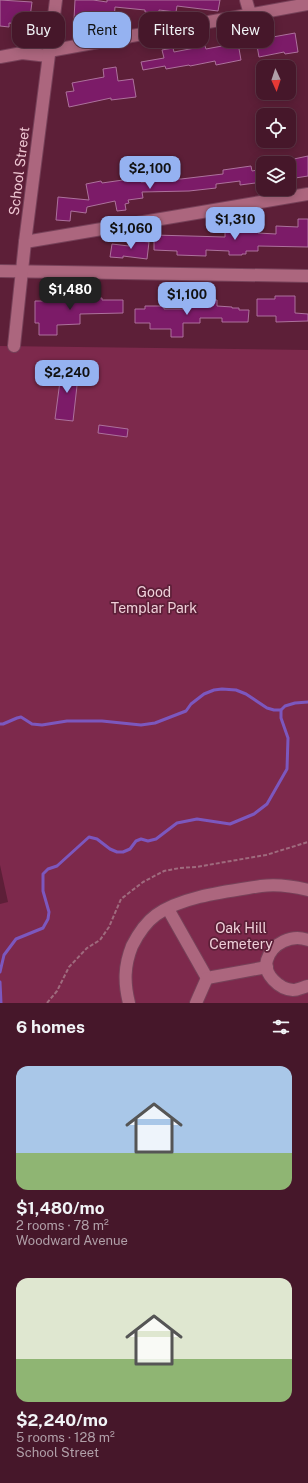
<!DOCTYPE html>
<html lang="en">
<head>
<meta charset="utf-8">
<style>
  :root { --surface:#46172a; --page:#502436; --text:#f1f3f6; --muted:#b09fa8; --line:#5e3647; --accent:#95b2f1 }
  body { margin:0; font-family:"Public Sans",sans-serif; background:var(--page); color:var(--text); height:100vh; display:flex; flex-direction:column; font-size:15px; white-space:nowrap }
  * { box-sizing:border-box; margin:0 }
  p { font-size:13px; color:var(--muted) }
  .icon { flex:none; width:22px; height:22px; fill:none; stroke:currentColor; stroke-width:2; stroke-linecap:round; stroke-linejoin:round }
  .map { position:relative; height:1003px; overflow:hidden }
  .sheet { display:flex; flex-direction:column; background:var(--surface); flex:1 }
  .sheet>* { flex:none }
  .guide { position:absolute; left:12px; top:12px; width:284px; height:36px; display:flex; gap:8px }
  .needle { width:26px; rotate:177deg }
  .buttons { position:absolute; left:256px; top:60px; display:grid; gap:8px }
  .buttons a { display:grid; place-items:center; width:40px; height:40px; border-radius:8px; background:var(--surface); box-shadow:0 2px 10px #0003,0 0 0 1px var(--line); font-size:20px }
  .price { position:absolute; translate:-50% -34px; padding:0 9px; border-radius:8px; background:var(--accent); color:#111; font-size:13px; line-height:26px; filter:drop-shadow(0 1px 2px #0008) }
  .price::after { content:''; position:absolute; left:50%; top:24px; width:12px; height:9px; margin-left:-6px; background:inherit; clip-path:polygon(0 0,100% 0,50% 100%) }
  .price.current { background:#222; color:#fff }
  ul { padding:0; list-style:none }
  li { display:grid; align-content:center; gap:8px; height:212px; padding:0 16px }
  li span { display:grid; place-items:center; height:124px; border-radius:12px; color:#555 }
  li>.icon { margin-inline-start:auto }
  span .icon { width:72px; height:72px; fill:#fffc; stroke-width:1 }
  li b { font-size:17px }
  h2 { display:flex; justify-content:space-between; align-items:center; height:48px; padding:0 16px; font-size:17px }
  .chip { padding:0 14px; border-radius:12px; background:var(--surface); box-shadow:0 2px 10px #0003,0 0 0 1px var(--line); font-size:14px; line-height:36px }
  .chip.current { background:var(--accent); color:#111 }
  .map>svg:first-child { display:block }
</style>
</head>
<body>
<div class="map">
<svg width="308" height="1003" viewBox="0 0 308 1003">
  <rect width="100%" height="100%" fill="#5d1f38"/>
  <polygon fill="#7d294c" points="0,346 308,350 308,1003 0,1003 0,904 8,902 0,865"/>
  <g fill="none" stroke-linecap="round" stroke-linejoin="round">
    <g stroke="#7c57be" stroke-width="3">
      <polyline points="0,724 3,724 17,718 21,717 32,724 42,725 67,721 102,721 141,725 155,723 186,711 191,704 204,694 214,690 222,689 236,690 246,694 267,708 274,710 281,710"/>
      <polyline points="0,972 4,955 16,939 43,928 48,919 49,912 43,891 43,874 48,869 57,866 89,837 97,839 110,849 117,852 123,852 130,849 136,841 141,839 148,841 156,839 177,823 197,819 230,824 254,814 267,804 287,769 288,738 281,718 281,710 285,706 295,703 308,702"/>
      <polyline points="0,982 1,1003"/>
    </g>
  </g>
  <g fill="#7c1b68" stroke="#ad719c">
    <polygon points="0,0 32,2 29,25 9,23 9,27 0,26"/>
    <polygon points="75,0 93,0 107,2 107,0 220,0 218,11 177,6 176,12 159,10 159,14 145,12 145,10 115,7 114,20 88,16 88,20 74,19"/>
    <polygon points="295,33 298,52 285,54 284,52 259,57 256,40"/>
    <polygon points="238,43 241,60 216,65 215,61 190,66 189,65 166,69 165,66 143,70 141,62 164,58 162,50 173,48 174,52 205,46 206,49"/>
    <polygon points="116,67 118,81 133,79 136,97 111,100 111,98 69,107 66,92 74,91 72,83 104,77 103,69"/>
    <polygon points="308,156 308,176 289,179 289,160"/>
    <polygon points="251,166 252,171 263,169 263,182 240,185 240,181 216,184 216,188 189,191 142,192 143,198 128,200 129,203 125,204 126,210 117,211 115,201 87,207 86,213 71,211 70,221 56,220 58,197 89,200 86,184 101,181 102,183 130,179 130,177 140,176 141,182 168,181 168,178 181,179 223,174 223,170"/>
    <polygon points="298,219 308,219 308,247 258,246 258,251 246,251 246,254 242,254 242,255 229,255 229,251 206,250 206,256 177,255 177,251 154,250 154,235 225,237 225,231 234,231 234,228 258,228 258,233 276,234 276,226 298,227"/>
    <polygon points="130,240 149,242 147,259 123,256 123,258 110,257 112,244 129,246"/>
    <polygon points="275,296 295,296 295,313 308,314 308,321 276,322 276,316 257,316 257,299 275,299"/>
    <polygon points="76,297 76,298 102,298 102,300 123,300 123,313 80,314 80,324 57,325 57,335 39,335 39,323 35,323 35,301 44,301 44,298"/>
    <polygon points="207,299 217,300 217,306 232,307 232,308 239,308 239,310 249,310 248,322 222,322 222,318 200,318 200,323 183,323 183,337 171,337 171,329 150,329 150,323 135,323 135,309 145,309 145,306 164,306 164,309 183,309 183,306 207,306"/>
    <polygon points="62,366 79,368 73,421 55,419"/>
    <polygon points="99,425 128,429 127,437 98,433"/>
  </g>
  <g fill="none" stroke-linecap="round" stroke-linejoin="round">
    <g stroke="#774159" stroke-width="14">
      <g id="minor">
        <polyline points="246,0 250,14"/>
        <polyline points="49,51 308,4"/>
        <polyline points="0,57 22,53 48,56"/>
        <polyline points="25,242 308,194"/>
        <polyline points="0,271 308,276"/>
        <polyline points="14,346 25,242 56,0"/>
        <polyline points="168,909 207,978 267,967"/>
        <path d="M308,940C292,934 272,943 267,960C263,974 279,989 293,990C298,990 303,987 308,986"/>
        <path d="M129,1003C124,983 124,966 132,946C138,934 145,923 156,915C182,896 230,891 261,886C278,884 292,886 308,890"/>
        <polyline points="196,1003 207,978"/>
      </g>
    </g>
    <polyline stroke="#9f6b7e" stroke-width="2" stroke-dasharray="4 2" stroke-linecap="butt" points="47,1003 57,991 69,967 87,948 100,940 109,927 121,899 143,882 164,871 180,868 196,867 266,855 308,842"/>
    <use href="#minor" stroke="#ac667e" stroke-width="12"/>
  </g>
  <g text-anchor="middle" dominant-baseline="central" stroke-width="3.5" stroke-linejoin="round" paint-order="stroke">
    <g font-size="14" fill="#eec6d2" stroke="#5d1f38">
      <text transform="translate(19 171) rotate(-83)">School Street</text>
    </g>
    <g font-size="14" fill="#efd0d9" stroke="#5d1f38">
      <text x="154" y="592">Good<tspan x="154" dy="16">Templar Park</tspan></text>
      <text x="241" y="928">Oak Hill<tspan x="241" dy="16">Cemetery</tspan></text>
    </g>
  </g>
</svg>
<div class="buttons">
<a><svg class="needle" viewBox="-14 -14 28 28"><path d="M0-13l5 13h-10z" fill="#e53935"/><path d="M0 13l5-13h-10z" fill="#b09fa8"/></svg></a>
<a><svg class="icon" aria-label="locate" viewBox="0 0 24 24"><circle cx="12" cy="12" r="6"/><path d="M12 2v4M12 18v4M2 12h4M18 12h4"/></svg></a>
<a><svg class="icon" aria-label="layers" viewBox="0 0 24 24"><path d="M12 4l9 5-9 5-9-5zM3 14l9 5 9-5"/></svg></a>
</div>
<b class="price" style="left:150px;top:190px">$2,100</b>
<b class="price" style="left:235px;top:241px">$1,310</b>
<b class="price" style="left:131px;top:250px">$1,060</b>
<b class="price current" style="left:70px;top:311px">$1,480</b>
<b class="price" style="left:187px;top:316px">$1,100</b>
<b class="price" style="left:67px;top:394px">$2,240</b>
<div class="guide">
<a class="chip">Buy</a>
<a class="chip current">Rent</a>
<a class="chip">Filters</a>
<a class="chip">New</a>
</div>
</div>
<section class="sheet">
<h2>6 homes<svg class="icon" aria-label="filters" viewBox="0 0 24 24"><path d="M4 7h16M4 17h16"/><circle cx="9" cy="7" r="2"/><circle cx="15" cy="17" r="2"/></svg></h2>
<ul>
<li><span style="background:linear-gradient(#a9c7e8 70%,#8fb573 0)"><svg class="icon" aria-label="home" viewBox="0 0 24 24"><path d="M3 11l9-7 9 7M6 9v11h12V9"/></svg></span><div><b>$1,480/mo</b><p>2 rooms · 78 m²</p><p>Woodward Avenue</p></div></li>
<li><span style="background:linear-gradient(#dfe7d0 65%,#8fb573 0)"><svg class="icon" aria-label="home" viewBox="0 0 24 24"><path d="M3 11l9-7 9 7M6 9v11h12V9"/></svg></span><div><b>$2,240/mo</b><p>5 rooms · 128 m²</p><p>School Street</p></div></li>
</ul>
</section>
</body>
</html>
